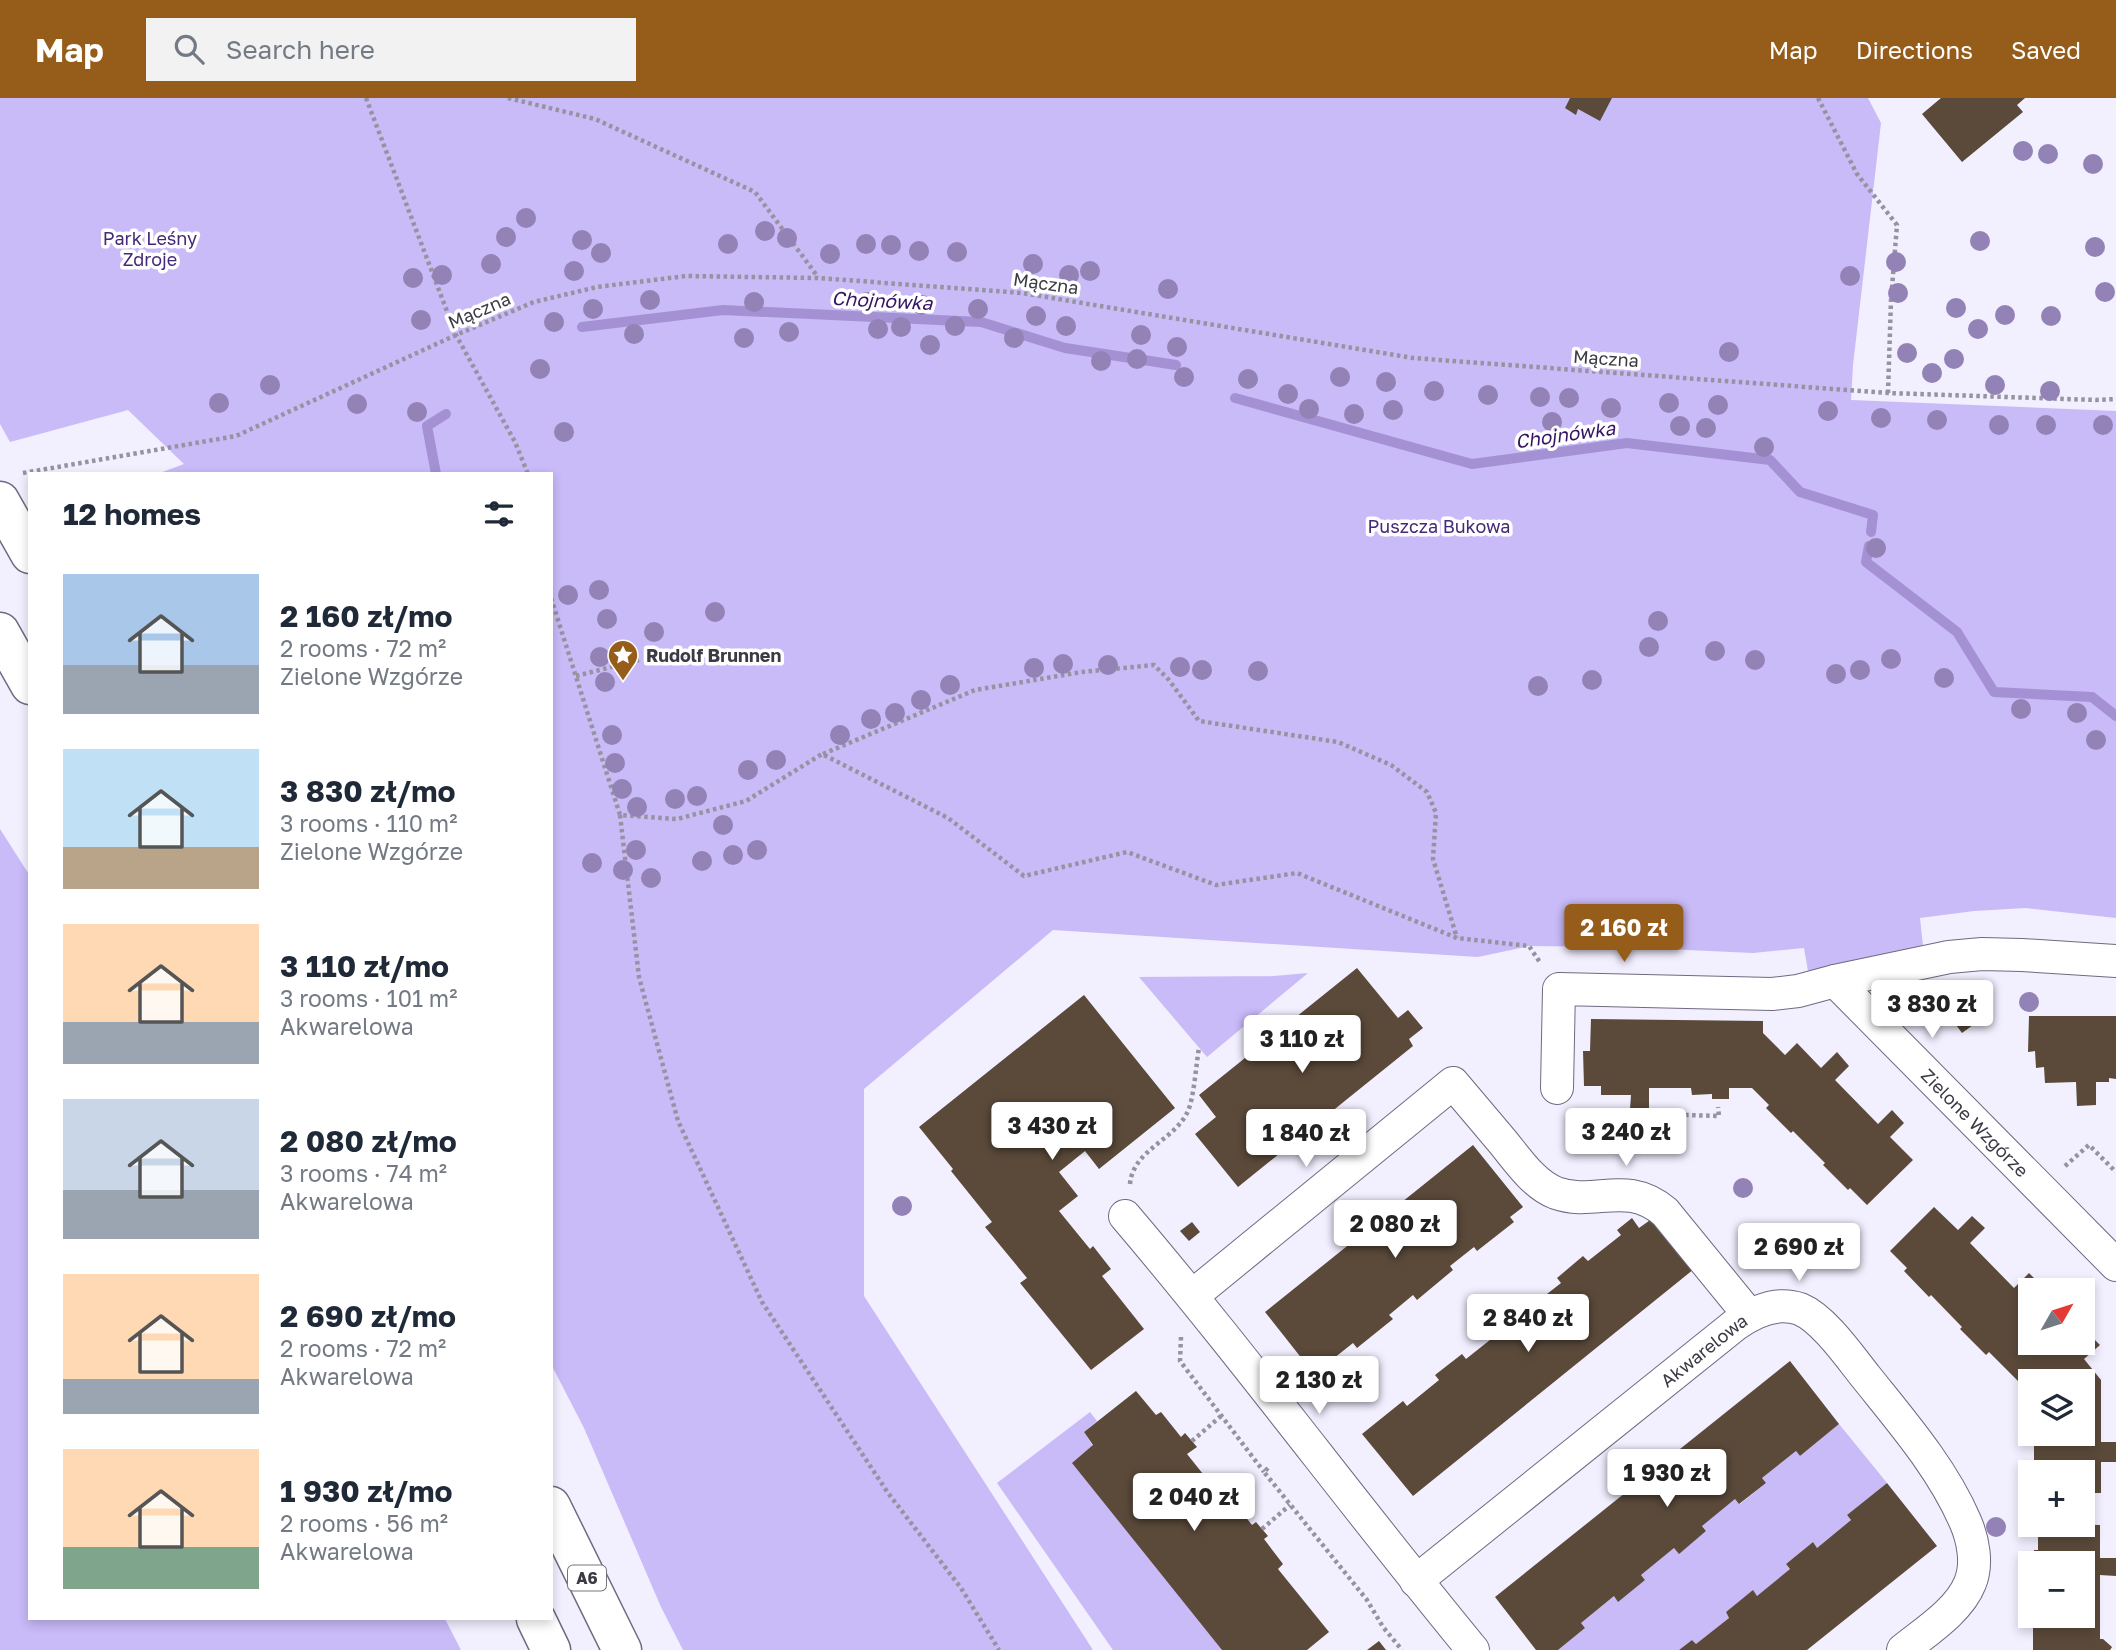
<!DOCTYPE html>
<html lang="en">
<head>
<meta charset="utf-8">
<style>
  :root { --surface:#fff; --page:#f2f2f3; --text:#1f2937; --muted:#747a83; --accent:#965d1a }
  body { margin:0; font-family:"Golos Text",sans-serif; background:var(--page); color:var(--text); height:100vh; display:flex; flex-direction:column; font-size:26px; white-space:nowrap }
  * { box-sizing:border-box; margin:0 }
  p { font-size:23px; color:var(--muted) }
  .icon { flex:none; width:38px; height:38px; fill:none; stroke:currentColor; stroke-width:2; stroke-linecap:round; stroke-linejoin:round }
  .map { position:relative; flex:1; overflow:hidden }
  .drawer { position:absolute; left:28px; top:374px; width:525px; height:1148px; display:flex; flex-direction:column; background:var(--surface); border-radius:0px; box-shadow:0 4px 10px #0003 }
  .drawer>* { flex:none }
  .needle { width:46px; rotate:51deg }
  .buttons { position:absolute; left:2018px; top:1180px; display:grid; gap:14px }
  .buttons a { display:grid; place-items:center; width:77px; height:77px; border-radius:0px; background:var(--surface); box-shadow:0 4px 10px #0003; font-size:35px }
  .price { position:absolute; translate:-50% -60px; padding:0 16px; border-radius:7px; background:#fff; color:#222; font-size:23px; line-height:46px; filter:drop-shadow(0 2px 4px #0008) }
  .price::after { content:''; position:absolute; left:50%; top:42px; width:21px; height:16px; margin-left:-10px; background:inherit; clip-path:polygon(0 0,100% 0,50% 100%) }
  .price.current { background:var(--accent); color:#fff }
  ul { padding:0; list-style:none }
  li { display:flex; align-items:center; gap:21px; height:175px; padding:0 35px }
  li span { display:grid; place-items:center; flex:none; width:196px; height:140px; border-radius:0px; color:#555 }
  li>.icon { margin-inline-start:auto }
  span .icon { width:84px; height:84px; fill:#fffc; stroke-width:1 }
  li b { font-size:30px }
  h2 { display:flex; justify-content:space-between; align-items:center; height:84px; padding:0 35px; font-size:30px }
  header { display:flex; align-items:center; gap:42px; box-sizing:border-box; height:98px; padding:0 35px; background:var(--accent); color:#fff }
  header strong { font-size:33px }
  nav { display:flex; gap:38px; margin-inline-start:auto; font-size:24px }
  .search { width:490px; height:63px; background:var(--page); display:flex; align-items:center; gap:18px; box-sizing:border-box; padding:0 24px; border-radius:0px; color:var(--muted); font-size:26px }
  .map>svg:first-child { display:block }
</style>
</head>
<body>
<header>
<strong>Map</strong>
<div class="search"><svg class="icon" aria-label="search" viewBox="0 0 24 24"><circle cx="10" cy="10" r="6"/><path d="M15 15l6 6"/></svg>Search here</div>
<nav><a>Map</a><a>Directions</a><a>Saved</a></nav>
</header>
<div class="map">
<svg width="2116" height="1552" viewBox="0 0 2116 1552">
  <rect width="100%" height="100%" fill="#f2efff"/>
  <g fill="#c9baf8">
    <polygon points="0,0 1868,0 1881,25 1853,267 1851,302 2116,313 2116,820 2026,810 1974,813 1920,820 1923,848 1808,873 1804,850 1753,855 1622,849 1529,848 1478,859 1053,832 864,991 864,1198 1093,1552 683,1552 661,1509 584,1330 551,1266 551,376 157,376 184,366 128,312 10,344 0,326"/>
    <polygon points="0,731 30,778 30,1521 445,1521 461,1552 0,1552"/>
    <polygon points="1308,875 1207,959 1139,879 1274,878"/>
    <polygon points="1090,1314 1097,1323 1084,1334 1222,1552 1113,1552 997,1385"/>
    <polygon points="1839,1326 1887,1385 1847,1417 1851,1422 1817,1450 1813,1444 1786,1466 1790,1471 1757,1498 1753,1493 1726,1514 1729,1520 1696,1546 1692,1542 1679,1552 1558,1552 1585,1530 1581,1525 1614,1498 1645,1482 1641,1477 1674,1450 1679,1455 1706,1433 1702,1427 1735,1401 1740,1406 1766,1385 1762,1380 1796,1353 1800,1358"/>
  </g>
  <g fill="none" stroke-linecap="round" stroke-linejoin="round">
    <g stroke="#a391d4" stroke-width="10">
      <polyline points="582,229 723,212 981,224 1065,250 1176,267"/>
      <polyline points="1235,300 1472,366 1627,345 1770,362 1800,394 1873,417 1871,434"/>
      <polyline points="436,376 427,328 446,316"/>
      <polyline points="1869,448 1866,464 1957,534 1994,594 2092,599 2116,618"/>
    </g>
  </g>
  <g fill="#5b4a3a">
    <polygon points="1570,0 1612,0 1600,23 1578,11 1576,17 1565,10"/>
    <polygon points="1941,0 2025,0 2017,7 2023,14 1962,64 1922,16"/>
    <polygon points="1357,870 1398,920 1408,912 1423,930 1409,941 1413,948 1238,1089 1195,1036 1216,1019 1199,997"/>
    <polygon points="1084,897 1175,1010 1099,1071 1085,1053 1059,1074 1078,1098 1059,1113 1090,1151 1093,1148 1111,1171 1102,1178 1144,1231 1091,1272 1020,1185 1027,1180 985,1129 992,1124 951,1073 953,1071 919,1029"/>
    <polygon points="1968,897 1984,919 1962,935 1946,913"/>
    <polygon points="2029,918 2116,918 2116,981 2109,980 2109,984 2096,984 2096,1007 2077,1008 2076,984 2045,985 2044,969 2036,970 2035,953 2028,954"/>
    <polygon points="1591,921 1763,923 1763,935 1785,957 1797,945 1821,970 1837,954 1849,968 1835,982 1878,1026 1892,1012 1904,1025 1890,1039 1913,1062 1867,1107 1850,1090 1848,1092 1823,1067 1825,1065 1793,1033 1791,1035 1766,1010 1769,1007 1752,990 1729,990 1729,1001 1712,1001 1712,996 1692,997 1691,990 1649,990 1649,1011 1630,1011 1631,997 1601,997 1601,988 1584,988 1583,953 1590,953"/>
    <polygon points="1473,1047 1523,1109 1510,1119 1514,1124 1477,1153 1474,1149 1450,1168 1453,1172 1417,1202 1413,1197 1389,1217 1393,1221 1357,1250 1353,1245 1314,1276 1265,1214"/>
    <polygon points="1934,1109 1958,1132 1972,1118 1985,1130 1970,1145 2014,1190 2029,1175 2042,1188 2039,1192 2030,1192 2030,1201 2028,1203 2030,1205 2030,1244 2068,1244 2071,1248 2076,1244 2082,1244 2082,1238 2087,1234 2100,1247 2084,1261 2101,1282 2101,1344 2116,1344 2116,1364 2101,1364 2101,1395 2082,1395 2082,1374 2040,1374 2040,1371 2034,1371 2034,1335 2082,1335 2082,1283 2030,1283 2030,1295 1989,1254 1986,1257 1960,1231 1962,1229 1931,1197 1929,1199 1904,1173 1907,1170 1890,1153"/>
    <polygon points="1632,1120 1639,1130 1653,1120 1694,1171 1413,1398 1362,1336 1403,1303 1407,1308 1439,1282 1435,1277 1462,1256 1466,1261 1500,1234 1496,1229 1523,1206 1528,1211 1561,1185 1557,1180 1583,1158 1588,1163 1621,1137 1617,1132"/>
    <polygon points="1192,1124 1200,1134 1189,1143 1180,1133"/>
    <polygon points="1790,1263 1839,1326 1800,1358 1796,1353 1762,1380 1766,1385 1739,1406 1735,1401 1702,1428 1706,1433 1679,1456 1674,1450 1641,1477 1645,1482 1618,1504 1614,1498 1581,1525 1585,1530 1558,1552 1536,1552 1495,1499"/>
    <polygon points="1136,1293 1156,1317 1161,1314 1181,1339 1185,1335 1197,1349 1187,1356 1227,1406 1232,1402 1252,1427 1256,1424 1268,1438 1264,1441 1283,1466 1278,1471 1329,1534 1307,1552 1222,1552 1072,1365 1093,1347 1084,1334"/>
    <polygon points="1887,1385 1937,1448 1807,1552 1679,1552 1692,1542 1696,1546 1729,1520 1726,1514 1753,1492 1757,1498 1790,1471 1786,1466 1813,1444 1817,1450 1851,1422 1847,1417"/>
    <polygon points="2038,1426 2100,1427 2100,1460 2116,1460 2116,1478 2100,1477 2100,1541 2103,1541 2112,1549 2110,1552 2033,1552 2033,1517 2082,1517 2082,1465 2034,1465 2034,1452 2038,1452"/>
    <polygon points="1379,1543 1386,1552 1367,1552"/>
  </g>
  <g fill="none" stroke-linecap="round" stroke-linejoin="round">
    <g stroke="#6f6a80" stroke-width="34">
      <g id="minor">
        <path id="s1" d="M2116,863L2022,857L1982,856L1949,859L1835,883L2116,1167"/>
        <polyline points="1557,990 1559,891 1772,896 1798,893 1835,883"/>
        <path d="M1125,1118C1245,1259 1355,1409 1473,1552"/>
        <path d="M1192,1198L1453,985C1469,1004 1485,1023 1502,1043C1517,1061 1533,1086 1556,1095C1595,1109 1626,1081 1665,1114L1749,1217"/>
        <path id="s2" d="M1416,1483L1735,1227C1753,1214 1777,1203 1800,1211C1824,1221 1850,1259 1866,1279C1902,1324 1942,1370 1965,1423C1973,1441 1978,1466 1970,1485C1959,1513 1925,1534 1903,1552"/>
      </g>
    </g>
    <g stroke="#6f6a80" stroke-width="41">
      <g id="motorway">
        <polyline points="0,403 30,456"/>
        <polyline points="0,534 30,587"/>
        <polyline points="551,1408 622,1552"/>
        <polyline points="536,1521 551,1552"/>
      </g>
    </g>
    <g stroke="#9693a0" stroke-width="4.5" stroke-dasharray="3.5 3.5" stroke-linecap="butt">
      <polyline points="366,0 456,237 515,344 528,376"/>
      <polyline points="508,0 595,21 755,94 818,179"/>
      <polyline points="1818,0 1857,76 1897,127 1891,202 1888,295"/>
      <polyline points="23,375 236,338 456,237 534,204 597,189 686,178 818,180 1022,195 1413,260 1888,295 2096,302 2116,301"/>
      <polyline points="551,500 620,717 677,721 746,703 822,656 948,720 1024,778 1127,754 1216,787 1297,775 1457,840 1529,848 1541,866"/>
      <polyline points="576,578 639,562"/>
      <polyline points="823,656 975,592 1082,574 1154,567 1169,582 1199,623 1338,644 1391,667 1427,694 1436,715 1433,761 1457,840"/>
      <polyline points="620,717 639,879 678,1023 762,1204 888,1395 961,1490 999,1552"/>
      <polyline points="1581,1012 1583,1014 1719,1018 1718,1009"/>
      <polyline points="2065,1068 2089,1047 2116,1074"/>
      <path d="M1130,1086C1133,1052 1173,1043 1187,1015C1194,1002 1196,966 1199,950"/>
      <polyline points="1181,1239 1180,1263 1264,1374"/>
      <polyline points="1192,1343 1221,1318"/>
      <polyline points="1268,1370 1264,1374 1367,1502 1383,1529 1402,1552"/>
      <polyline points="1262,1431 1290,1407"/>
    </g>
    <use href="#minor" stroke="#fff" stroke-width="32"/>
    <use href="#motorway" stroke="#fff" stroke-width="38"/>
  </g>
  <g fill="#9382b5">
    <circle cx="2023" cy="53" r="10"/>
    <circle cx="2048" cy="56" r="10"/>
    <circle cx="2093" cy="66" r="10"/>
    <circle cx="526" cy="120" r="10"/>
    <circle cx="765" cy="133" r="10"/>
    <circle cx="506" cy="139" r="10"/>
    <circle cx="787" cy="140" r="10"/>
    <circle cx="582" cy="142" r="10"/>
    <circle cx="1980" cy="143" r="10"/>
    <circle cx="728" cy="146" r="10"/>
    <circle cx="866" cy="146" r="10"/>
    <circle cx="891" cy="147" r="10"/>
    <circle cx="2095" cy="149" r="10"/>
    <circle cx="919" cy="153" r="10"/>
    <circle cx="957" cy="154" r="10"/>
    <circle cx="601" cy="155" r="10"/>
    <circle cx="830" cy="156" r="10"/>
    <circle cx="1896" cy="164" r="10"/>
    <circle cx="491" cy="166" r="10"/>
    <circle cx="1033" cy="166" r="10"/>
    <circle cx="574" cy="173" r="10"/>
    <circle cx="1090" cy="173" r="10"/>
    <circle cx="442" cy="177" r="10"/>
    <circle cx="1069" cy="177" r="10"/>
    <circle cx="1850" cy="178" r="10"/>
    <circle cx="413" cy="180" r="10"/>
    <circle cx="1168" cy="191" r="10"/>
    <circle cx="2105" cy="194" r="10"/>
    <circle cx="1898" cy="195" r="10"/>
    <circle cx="650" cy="202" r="10"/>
    <circle cx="754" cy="204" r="10"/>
    <circle cx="867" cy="204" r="10"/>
    <circle cx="922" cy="207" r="10"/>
    <circle cx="1956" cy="210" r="10"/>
    <circle cx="593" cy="211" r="10"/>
    <circle cx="978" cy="211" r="10"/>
    <circle cx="2005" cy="217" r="10"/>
    <circle cx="1036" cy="218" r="10"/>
    <circle cx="2051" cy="218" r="10"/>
    <circle cx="421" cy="222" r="10"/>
    <circle cx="554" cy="224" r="10"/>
    <circle cx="955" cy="228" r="10"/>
    <circle cx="1066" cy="228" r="10"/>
    <circle cx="901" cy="229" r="10"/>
    <circle cx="878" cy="231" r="10"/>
    <circle cx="1978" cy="231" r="10"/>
    <circle cx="789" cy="234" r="10"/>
    <circle cx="634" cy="236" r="10"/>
    <circle cx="1141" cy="237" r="10"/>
    <circle cx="744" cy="240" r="10"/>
    <circle cx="1014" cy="240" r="10"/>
    <circle cx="930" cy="247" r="10"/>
    <circle cx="1177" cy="249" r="10"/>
    <circle cx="1729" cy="254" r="10"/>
    <circle cx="1907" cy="255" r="10"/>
    <circle cx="1137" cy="261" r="10"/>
    <circle cx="1954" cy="261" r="10"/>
    <circle cx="1101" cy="263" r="10"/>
    <circle cx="540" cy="271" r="10"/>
    <circle cx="1932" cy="275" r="10"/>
    <circle cx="1184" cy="279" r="10"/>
    <circle cx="1340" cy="279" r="10"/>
    <circle cx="1248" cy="281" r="10"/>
    <circle cx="1386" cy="284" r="10"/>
    <circle cx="270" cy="287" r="10"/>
    <circle cx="1995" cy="287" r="10"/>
    <circle cx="1434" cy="293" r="10"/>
    <circle cx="2050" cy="293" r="10"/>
    <circle cx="1288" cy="296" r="10"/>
    <circle cx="1488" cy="297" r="10"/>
    <circle cx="1540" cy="299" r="10"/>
    <circle cx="1569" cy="300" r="10"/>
    <circle cx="219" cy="305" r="10"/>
    <circle cx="1669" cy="305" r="10"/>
    <circle cx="357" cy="306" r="10"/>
    <circle cx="1718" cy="307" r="10"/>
    <circle cx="1611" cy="310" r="10"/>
    <circle cx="1309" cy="311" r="10"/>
    <circle cx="1393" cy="312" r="10"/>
    <circle cx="1828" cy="313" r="10"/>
    <circle cx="417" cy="314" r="10"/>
    <circle cx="1354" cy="316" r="10"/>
    <circle cx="1881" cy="320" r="10"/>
    <circle cx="1937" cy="322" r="10"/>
    <circle cx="1552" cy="324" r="10"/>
    <circle cx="1999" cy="327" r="10"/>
    <circle cx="2046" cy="327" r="10"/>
    <circle cx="2103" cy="327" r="10"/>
    <circle cx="1680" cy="328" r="10"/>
    <circle cx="1706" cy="330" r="10"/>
    <circle cx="564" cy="334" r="10"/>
    <circle cx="1764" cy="349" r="10"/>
    <circle cx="1876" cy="450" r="10"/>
    <circle cx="599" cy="492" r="10"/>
    <circle cx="568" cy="497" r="10"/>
    <circle cx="715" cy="514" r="10"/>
    <circle cx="607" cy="521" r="10"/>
    <circle cx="1658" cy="523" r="10"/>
    <circle cx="654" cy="534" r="10"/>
    <circle cx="1649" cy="549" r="10"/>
    <circle cx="1715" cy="553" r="10"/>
    <circle cx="600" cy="559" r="10"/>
    <circle cx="1891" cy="561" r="10"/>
    <circle cx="1755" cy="562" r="10"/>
    <circle cx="1063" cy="566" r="10"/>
    <circle cx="1108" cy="567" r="10"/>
    <circle cx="1180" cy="569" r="10"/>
    <circle cx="1034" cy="570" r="10"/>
    <circle cx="1202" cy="572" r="10"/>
    <circle cx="1860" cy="572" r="10"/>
    <circle cx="1258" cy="573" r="10"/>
    <circle cx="1836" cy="576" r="10"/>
    <circle cx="1944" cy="580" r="10"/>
    <circle cx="1592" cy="582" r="10"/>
    <circle cx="605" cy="584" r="10"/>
    <circle cx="950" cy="587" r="10"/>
    <circle cx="1538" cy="588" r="10"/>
    <circle cx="921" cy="602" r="10"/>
    <circle cx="2021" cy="611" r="10"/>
    <circle cx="895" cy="615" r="10"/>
    <circle cx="2077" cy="615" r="10"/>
    <circle cx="871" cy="621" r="10"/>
    <circle cx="612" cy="637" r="10"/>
    <circle cx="840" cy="637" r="10"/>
    <circle cx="2096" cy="642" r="10"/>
    <circle cx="776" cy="662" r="10"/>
    <circle cx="615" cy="665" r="10"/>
    <circle cx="748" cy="672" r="10"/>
    <circle cx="622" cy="691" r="10"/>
    <circle cx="697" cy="698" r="10"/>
    <circle cx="675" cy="701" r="10"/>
    <circle cx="637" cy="709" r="10"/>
    <circle cx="723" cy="727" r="10"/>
    <circle cx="636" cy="752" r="10"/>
    <circle cx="757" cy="752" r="10"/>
    <circle cx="733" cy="757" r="10"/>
    <circle cx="702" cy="763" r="10"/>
    <circle cx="592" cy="765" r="10"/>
    <circle cx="623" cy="772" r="10"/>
    <circle cx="651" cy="780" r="10"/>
    <circle cx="2029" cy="904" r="10"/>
    <circle cx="1743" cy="1090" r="10"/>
    <circle cx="902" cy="1108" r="10"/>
    <circle cx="1996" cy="1429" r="10"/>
  </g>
  <defs>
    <g id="sight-pin" transform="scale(1.575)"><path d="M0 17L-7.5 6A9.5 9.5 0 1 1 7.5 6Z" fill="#965d1a" stroke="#fff"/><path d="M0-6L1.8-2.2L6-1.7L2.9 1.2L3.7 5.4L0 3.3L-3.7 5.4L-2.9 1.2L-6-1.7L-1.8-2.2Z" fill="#fff"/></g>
  </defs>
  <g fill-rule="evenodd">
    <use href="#sight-pin" x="623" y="557"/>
  </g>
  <g text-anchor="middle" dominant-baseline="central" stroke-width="7" stroke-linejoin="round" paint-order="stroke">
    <rect fill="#fff" stroke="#76757c" stroke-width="2" x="568" y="1467.5" width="38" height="25" rx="5"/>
    <g font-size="16" font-weight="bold" fill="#3c3a44">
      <text x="587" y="1480">A6</text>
    </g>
    <g font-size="18" fill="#452878" stroke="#fff">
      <text x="150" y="140">Park Leśny<tspan x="150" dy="21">Zdroje</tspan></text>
      <text x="1439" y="428">Puszcza Bukowa</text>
    </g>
    <g font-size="18" fill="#3c3a44" stroke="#fff">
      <text transform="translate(1046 185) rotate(8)">Mączna</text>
      <text transform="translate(479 212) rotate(-23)">Mączna</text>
      <text transform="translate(1606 260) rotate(4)">Mączna</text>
      <text stroke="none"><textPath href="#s1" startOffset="483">Zielone Wzgórze</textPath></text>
      <text stroke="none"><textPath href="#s2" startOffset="369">Akwarelowa</textPath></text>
    </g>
    <g font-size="18" font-weight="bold" fill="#3c3a44" stroke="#fff" text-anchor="start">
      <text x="646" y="557">Rudolf Brunnen</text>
    </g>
    <g font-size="19" font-style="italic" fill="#351464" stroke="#fff">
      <text transform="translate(882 202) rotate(3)">Chojnówka</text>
      <text transform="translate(1565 336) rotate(-8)">Chojnówka</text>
    </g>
  </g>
</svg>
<div class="buttons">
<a><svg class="needle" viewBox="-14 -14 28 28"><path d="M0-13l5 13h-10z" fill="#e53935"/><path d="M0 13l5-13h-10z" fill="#747a83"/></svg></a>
<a><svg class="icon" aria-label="layers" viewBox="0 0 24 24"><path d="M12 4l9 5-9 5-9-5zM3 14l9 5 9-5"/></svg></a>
<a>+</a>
<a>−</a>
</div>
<b class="price current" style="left:1624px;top:866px">2 160 zł</b>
<b class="price" style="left:1932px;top:942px">3 830 zł</b>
<b class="price" style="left:1302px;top:977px">3 110 zł</b>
<b class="price" style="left:1052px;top:1064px">3 430 zł</b>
<b class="price" style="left:1626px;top:1070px">3 240 zł</b>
<b class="price" style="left:1306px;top:1071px">1 840 zł</b>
<b class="price" style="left:1395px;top:1162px">2 080 zł</b>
<b class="price" style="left:1799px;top:1185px">2 690 zł</b>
<b class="price" style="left:1528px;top:1256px">2 840 zł</b>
<b class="price" style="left:1319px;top:1318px">2 130 zł</b>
<b class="price" style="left:1667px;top:1411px">1 930 zł</b>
<b class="price" style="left:1194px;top:1435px">2 040 zł</b>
<section class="drawer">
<h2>12 homes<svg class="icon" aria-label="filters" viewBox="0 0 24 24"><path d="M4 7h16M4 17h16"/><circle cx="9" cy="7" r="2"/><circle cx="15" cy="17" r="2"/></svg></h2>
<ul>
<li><span style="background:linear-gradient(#a9c7e8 65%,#9aa5b1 0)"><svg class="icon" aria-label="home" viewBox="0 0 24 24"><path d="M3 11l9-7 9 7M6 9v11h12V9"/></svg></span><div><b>2 160 zł/mo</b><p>2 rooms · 72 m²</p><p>Zielone Wzgórze</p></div></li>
<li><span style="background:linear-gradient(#bfe0f5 70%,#b9a48a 0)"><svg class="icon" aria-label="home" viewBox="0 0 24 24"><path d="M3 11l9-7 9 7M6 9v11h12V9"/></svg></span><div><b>3 830 zł/mo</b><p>3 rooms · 110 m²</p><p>Zielone Wzgórze</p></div></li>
<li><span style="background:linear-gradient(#ffd9b3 70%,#9aa5b1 0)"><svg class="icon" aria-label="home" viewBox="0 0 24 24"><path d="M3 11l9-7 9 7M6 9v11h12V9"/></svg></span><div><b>3 110 zł/mo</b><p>3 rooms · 101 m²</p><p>Akwarelowa</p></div></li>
<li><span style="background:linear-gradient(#c9d6e8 65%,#9aa5b1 0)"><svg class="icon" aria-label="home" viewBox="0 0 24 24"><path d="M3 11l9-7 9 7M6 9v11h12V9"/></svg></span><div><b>2 080 zł/mo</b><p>3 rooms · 74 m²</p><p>Akwarelowa</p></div></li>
<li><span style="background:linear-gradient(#ffd9b3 75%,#9aa5b1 0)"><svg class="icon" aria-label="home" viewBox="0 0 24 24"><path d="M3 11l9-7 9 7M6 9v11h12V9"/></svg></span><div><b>2 690 zł/mo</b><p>2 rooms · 72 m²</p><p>Akwarelowa</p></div></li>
<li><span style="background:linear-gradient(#ffd9b3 70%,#7fa58c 0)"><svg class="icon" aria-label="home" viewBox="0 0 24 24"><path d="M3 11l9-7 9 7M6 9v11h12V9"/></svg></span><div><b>1 930 zł/mo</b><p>2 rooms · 56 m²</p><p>Akwarelowa</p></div></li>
</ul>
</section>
</div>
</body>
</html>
